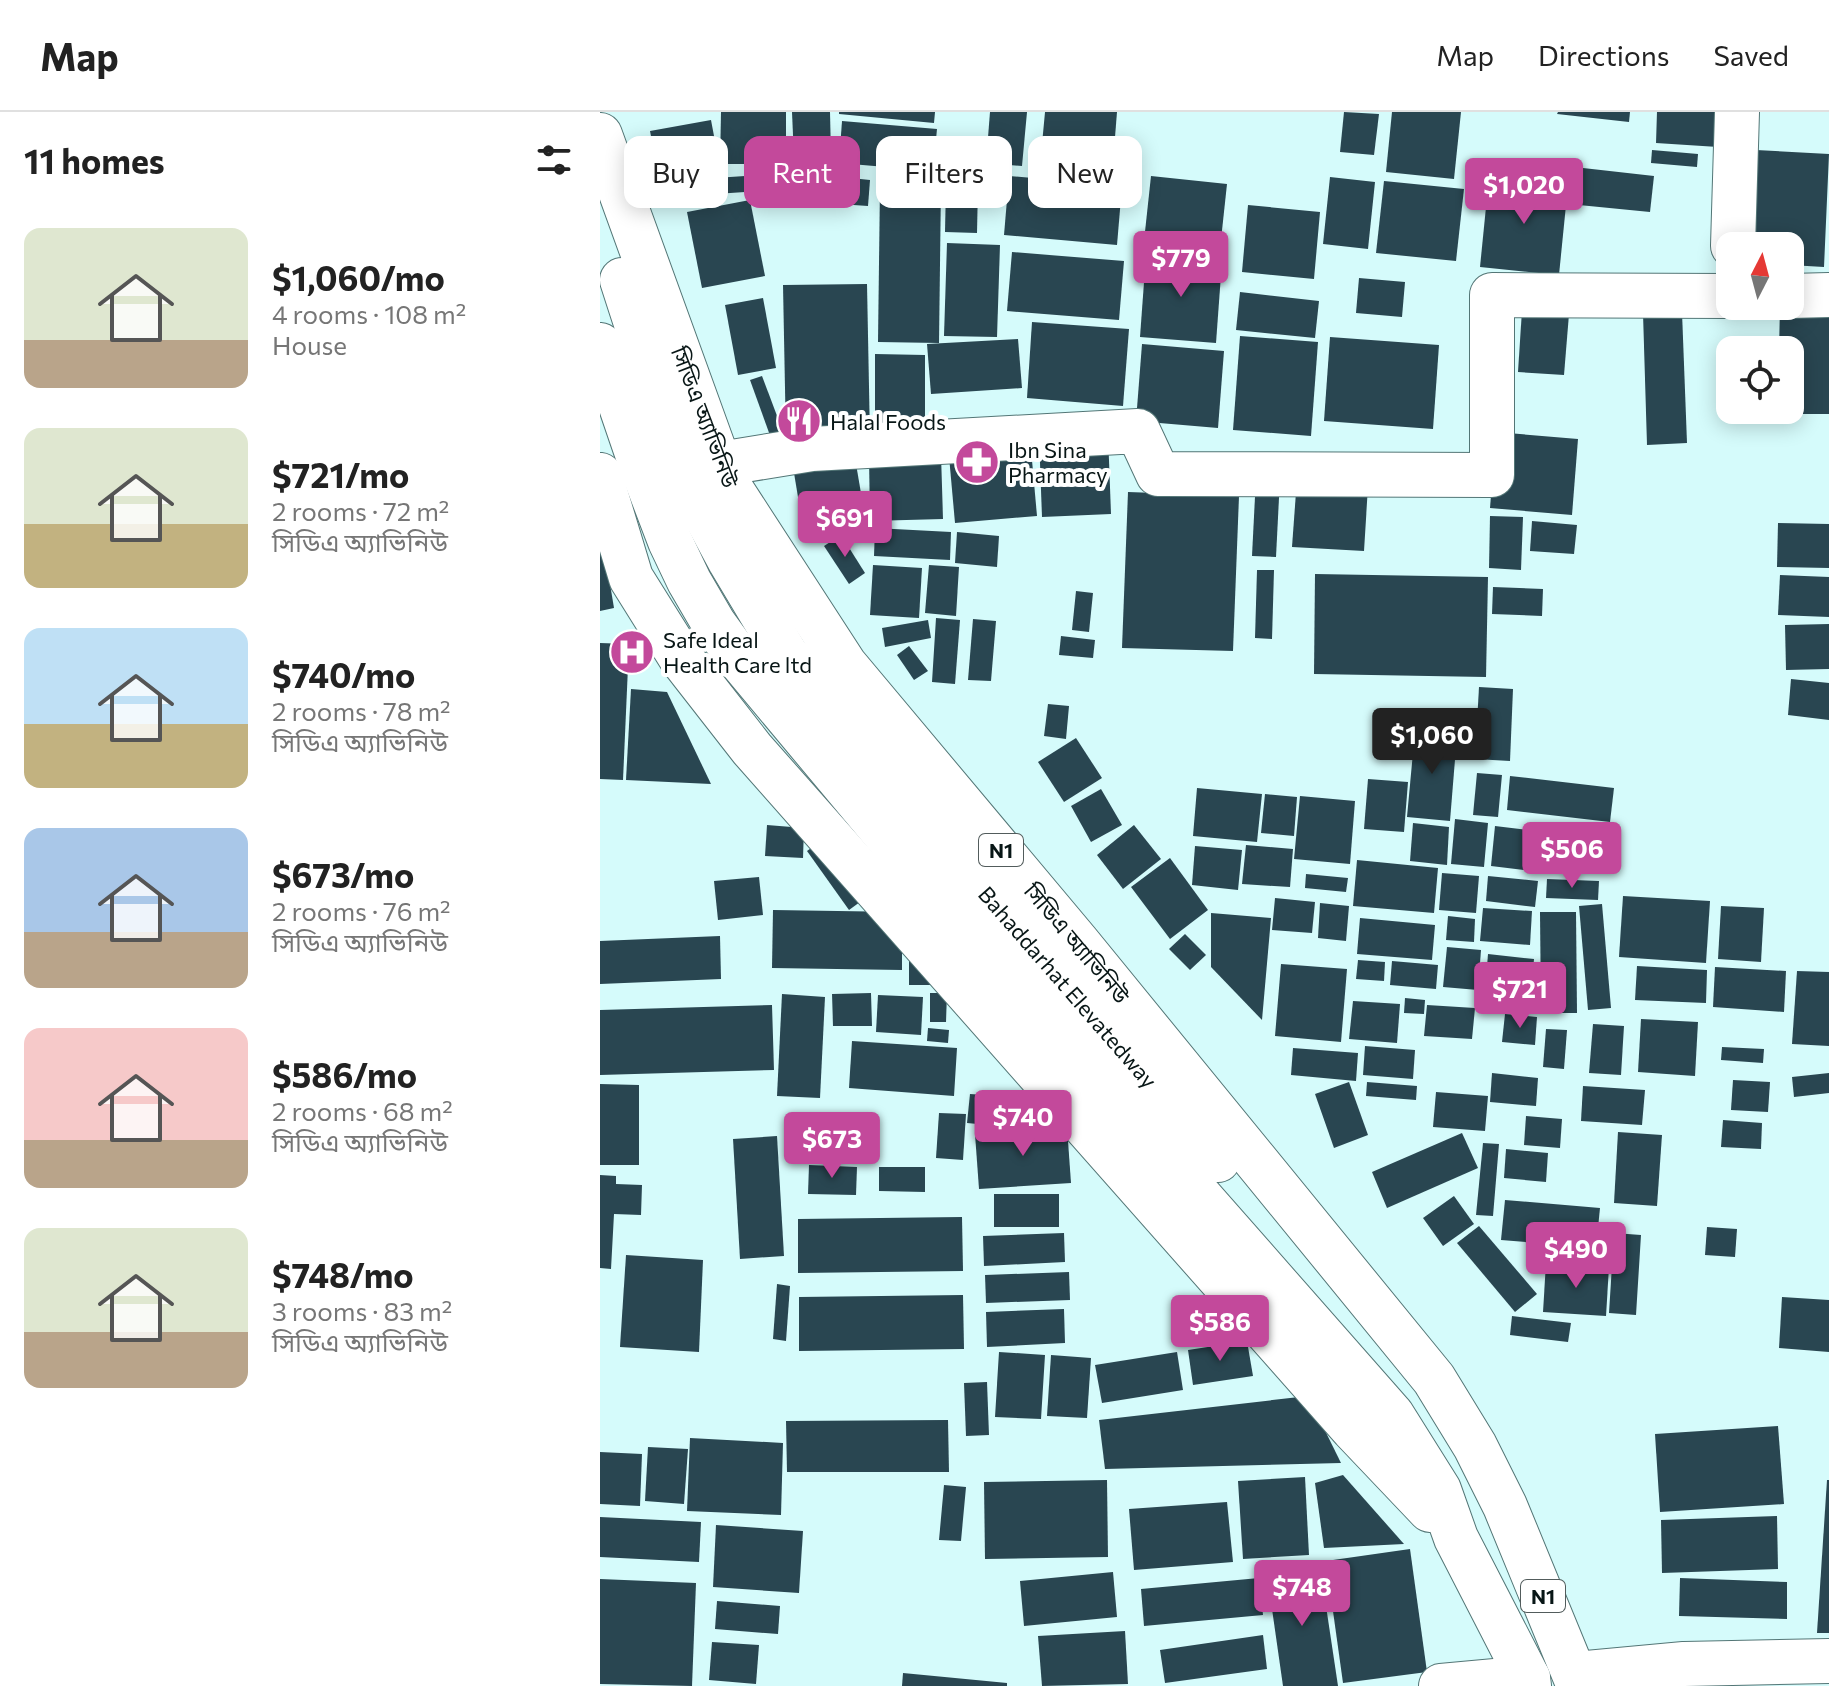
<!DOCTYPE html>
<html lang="en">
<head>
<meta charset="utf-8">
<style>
  :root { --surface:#fff; --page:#f2f2f2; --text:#222; --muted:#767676; --line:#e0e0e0; --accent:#c3499b }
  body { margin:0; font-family:Commissioner,"Noto Sans Bengali",sans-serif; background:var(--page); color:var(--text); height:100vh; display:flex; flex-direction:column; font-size:30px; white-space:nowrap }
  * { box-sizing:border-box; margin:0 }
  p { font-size:26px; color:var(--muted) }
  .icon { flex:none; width:44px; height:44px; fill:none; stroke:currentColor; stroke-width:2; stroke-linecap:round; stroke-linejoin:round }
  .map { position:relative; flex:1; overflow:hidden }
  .drawer { display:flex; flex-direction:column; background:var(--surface); width:600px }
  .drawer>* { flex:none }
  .banner { position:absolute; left:24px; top:24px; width:760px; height:72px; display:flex; gap:16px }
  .needle { width:52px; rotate:6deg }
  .fabs { position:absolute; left:1116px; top:120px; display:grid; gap:16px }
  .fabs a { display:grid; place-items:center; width:88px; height:88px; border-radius:16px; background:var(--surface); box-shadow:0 4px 20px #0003; font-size:40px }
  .price { position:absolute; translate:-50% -68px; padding:0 18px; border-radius:8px; background:var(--accent); color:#fff; font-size:26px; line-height:52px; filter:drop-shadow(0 2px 4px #0008) }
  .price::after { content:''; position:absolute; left:50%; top:48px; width:24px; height:18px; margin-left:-12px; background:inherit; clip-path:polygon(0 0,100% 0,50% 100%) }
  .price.selected { background:#222; color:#fff }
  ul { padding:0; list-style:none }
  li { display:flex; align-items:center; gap:24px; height:200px; padding:0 24px }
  li span { display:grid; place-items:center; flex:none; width:224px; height:160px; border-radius:16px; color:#555 }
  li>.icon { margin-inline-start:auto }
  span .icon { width:96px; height:96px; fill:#fffc; stroke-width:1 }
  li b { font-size:34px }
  h2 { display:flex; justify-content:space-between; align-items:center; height:96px; padding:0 24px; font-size:34px }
  .tag { padding:0 28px; border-radius:16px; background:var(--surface); box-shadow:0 4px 20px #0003; font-size:28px; line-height:72px }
  .tag.selected { background:var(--accent); color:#fff }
  header { display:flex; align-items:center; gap:48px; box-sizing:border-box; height:112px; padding:0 40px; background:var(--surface); border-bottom:2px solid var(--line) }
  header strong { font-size:38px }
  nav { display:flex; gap:44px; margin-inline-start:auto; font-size:28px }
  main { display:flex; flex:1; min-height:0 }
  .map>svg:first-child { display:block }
</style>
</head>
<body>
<header>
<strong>Map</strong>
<nav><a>Map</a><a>Directions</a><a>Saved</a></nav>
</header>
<main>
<section class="drawer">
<h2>11 homes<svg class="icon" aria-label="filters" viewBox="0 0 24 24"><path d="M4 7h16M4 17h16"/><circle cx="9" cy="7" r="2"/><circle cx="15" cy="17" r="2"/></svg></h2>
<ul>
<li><span style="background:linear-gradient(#dfe7d0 70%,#b9a48a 0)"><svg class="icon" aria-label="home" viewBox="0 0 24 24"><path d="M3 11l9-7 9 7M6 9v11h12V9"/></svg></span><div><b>$1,060/mo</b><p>4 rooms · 108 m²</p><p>House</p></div></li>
<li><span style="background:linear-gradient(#dfe7d0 60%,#c2b280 0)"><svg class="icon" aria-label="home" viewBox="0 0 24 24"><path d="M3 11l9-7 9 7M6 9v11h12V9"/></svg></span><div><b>$721/mo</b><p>2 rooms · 72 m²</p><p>সিডিএ অ্যাভিনিউ</p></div></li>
<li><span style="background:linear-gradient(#bfe0f5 60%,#c2b280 0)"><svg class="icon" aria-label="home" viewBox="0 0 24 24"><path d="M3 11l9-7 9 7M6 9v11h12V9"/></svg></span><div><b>$740/mo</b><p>2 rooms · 78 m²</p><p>সিডিএ অ্যাভিনিউ</p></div></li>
<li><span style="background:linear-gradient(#a9c7e8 65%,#b9a48a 0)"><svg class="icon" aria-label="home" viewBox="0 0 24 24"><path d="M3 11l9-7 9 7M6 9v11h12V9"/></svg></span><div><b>$673/mo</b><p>2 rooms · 76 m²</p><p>সিডিএ অ্যাভিনিউ</p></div></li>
<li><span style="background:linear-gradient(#f6c9c9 70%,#b9a48a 0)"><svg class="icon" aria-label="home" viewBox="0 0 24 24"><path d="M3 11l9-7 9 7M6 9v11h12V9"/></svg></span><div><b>$586/mo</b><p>2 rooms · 68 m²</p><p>সিডিএ অ্যাভিনিউ</p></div></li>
<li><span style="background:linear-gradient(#dfe7d0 65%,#b9a48a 0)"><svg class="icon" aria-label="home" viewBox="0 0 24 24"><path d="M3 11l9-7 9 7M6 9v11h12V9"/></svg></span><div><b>$748/mo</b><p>3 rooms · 83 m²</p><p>সিডিএ অ্যাভিনিউ</p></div></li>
</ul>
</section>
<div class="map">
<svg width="1229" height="1574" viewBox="0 0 1229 1574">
  <rect width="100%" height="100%" fill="#d5fbfb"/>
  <g fill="#294651">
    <polygon points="121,0 186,0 186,52 120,52"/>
    <polygon points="192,0 230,0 231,44 194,46"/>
    <polygon points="239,0 335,0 334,11 239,2"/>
    <polygon points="390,0 427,0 422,54 386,51"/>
    <polygon points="445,0 517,0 513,50 441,43"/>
    <polygon points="744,0 779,2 774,43 740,40"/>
    <polygon points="792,0 861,0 854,67 786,60"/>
    <polygon points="958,0 1030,0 1029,10 957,2"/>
    <polygon points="1057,0 1120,0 1118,35 1056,31"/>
    <polygon points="111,8 118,45 57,56 50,19"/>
    <polygon points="242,9 337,17 333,59 239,51"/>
    <polygon points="347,27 379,27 377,121 345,120"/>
    <polygon points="1052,38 1098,42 1097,55 1051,51"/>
    <polygon points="1156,38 1229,42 1224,155 1190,153 1190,134 1150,134"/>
    <polygon points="983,56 1054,64 1050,100 979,93"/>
    <polygon points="212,62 270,68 268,94 210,90"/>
    <polygon points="145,64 145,80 71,85 70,69"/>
    <polygon points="409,64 522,74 517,133 404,123"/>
    <polygon points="551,64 627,72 620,137 544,129"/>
    <polygon points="153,65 199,70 197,88 151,84"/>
    <polygon points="730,65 775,70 768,137 723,132"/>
    <polygon points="889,65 968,73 959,163 880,155"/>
    <polygon points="784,69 864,77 856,149 776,141"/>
    <polygon points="280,73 341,73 339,231 278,230"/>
    <polygon points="150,88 165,164 102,176 87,100"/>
    <polygon points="648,93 720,100 714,167 642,160"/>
    <polygon points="347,131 400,133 397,225 344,224"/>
    <polygon points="412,140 524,149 519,208 407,199"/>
    <polygon points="546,143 622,149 616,231 540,225"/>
    <polygon points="759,166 805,170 802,205 756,201"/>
    <polygon points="267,172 270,327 186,328 183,173"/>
    <polygon points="640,180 719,189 715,226 636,218"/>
    <polygon points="163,186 176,256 138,263 125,193"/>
    <polygon points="1229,189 1229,302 1178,302 1178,298 1190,298 1190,238 1179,238 1180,194"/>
    <polygon points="922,198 969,202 964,263 918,260"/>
    <polygon points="1082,200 1087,331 1047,333 1043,201"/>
    <polygon points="432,210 529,217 523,294 427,286"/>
    <polygon points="640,224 718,230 711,324 633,318"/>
    <polygon points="730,225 839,233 833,317 724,309"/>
    <polygon points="418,227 422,276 331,282 327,232"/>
    <polygon points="542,232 624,239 618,316 536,309"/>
    <polygon points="275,242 325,243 325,322 275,322"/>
    <polygon points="162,264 185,325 172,329 150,268"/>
    <polygon points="896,320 978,327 972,403 890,396"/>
    <polygon points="508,322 511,402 442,405 439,324"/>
    <polygon points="430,326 437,404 355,411 348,333"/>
    <polygon points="341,343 343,407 270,409 269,344"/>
    <polygon points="255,346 263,393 201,403 193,355"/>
    <polygon points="698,353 769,358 764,439 692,435"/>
    <polygon points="656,365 680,366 676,445 652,444"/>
    <polygon points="528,380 639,384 633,539 522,536"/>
    <polygon points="890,404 923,405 921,458 889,456"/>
    <polygon points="932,409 977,413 974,442 930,439"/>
    <polygon points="1178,411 1229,412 1229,456 1177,455"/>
    <polygon points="275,416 351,420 350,448 274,444"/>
    <polygon points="357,420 399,424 397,455 355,451"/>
    <polygon points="241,423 265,461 249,472 224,434"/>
    <polygon points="0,424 2,424 14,496 0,499"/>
    <polygon points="273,453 322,456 319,506 270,503"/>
    <polygon points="329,453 359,455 356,504 325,501"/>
    <polygon points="657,458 674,458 672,527 655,526"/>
    <polygon points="715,462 888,465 886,565 714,562"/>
    <polygon points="1180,463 1229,465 1229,505 1178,503"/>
    <polygon points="893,475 943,477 942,504 892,502"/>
    <polygon points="476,479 493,481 489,520 472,518"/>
    <polygon points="336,506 360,508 355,572 332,570"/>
    <polygon points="373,507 396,509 391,569 368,568"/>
    <polygon points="328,508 331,526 285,535 282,516"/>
    <polygon points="1229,512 1229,557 1186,558 1185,513"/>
    <polygon points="461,524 495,528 493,546 459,543"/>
    <polygon points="0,531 29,532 23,668 0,667"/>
    <polygon points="309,534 328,559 314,568 297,543"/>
    <polygon points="1191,567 1229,571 1229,608 1188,603"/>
    <polygon points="879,575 913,577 910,649 875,647"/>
    <polygon points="31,577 67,580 111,672 26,668"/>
    <polygon points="448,592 469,594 466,627 444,624"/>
    <polygon points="815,619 857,623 850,709 807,705"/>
    <polygon points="476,626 502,666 464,690 438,650"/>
    <polygon points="877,661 902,663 898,705 873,703"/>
    <polygon points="910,664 1014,676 1010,710 907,698"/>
    <polygon points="768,667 808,670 804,720 764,717"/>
    <polygon points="597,676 662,682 657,730 593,724"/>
    <polygon points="501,677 522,713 491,730 471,694"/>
    <polygon points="665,682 697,685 694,724 661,721"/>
    <polygon points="700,684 755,689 750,752 694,747"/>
    <polygon points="855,707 888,711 884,755 851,752"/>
    <polygon points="941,710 1004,716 1000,761 937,756"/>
    <polygon points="813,711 849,715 847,753 810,749"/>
    <polygon points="167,713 204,716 203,746 165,744"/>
    <polygon points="534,713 561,747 523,777 497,743"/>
    <polygon points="895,714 937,719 933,759 891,754"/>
    <polygon points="228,724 271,782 249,798 207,739"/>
    <polygon points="646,733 693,737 690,775 642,772"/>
    <polygon points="595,734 642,738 638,778 592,773"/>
    <polygon points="570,746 608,798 570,827 531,775"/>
    <polygon points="757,748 838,756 834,801 753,794"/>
    <polygon points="842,761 879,764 876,801 839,798"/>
    <polygon points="706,762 748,766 746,780 705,776"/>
    <polygon points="888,764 938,769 935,795 886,789"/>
    <polygon points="159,765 163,803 118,808 114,769"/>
    <polygon points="947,767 999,769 998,788 946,786"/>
    <polygon points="1023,784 1110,789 1106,851 1019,845"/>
    <polygon points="675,786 715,790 712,821 672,818"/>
    <polygon points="720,791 749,794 746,829 718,826"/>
    <polygon points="1002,792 1011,896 988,898 979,794"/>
    <polygon points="1121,794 1164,796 1161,850 1118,847"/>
    <polygon points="883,796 932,799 930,833 880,829"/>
    <polygon points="173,798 302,800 302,858 172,856"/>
    <polygon points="940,800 976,800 977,901 941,901"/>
    <polygon points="611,801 671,806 662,908 611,855"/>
    <polygon points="848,804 875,807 874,830 846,828"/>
    <polygon points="760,806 835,813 832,848 757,842"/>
    <polygon points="585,822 606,843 590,858 569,837"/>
    <polygon points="120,824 121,867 0,872 0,829"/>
    <polygon points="847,835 881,838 878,878 843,875"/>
    <polygon points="888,842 934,847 930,896 884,892"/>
    <polygon points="309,847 342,873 309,873"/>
    <polygon points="758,848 785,850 784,869 756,867"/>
    <polygon points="792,849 838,853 836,877 790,873"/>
    <polygon points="681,852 747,857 741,930 675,924"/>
    <polygon points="1037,854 1107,858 1106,891 1035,888"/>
    <polygon points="1115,855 1186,859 1184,900 1113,895"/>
    <polygon points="1197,859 1229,860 1229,934 1192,932"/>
    <polygon points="271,881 272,914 233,914 232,882"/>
    <polygon points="330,881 347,881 346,910 330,910"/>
    <polygon points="182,882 225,885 220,986 177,984"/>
    <polygon points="278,883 323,885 321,923 276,920"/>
    <polygon points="805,886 825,888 824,902 804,901"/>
    <polygon points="753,889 800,892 797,931 749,927"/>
    <polygon points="172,893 174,958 0,963 0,898"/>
    <polygon points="827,893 875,896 872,927 824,924"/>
    <polygon points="905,902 937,905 935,933 902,930"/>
    <polygon points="1041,907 1098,910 1095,964 1038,960"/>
    <polygon points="993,912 1024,914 1021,963 989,961"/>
    <polygon points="328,916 349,918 348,931 327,929"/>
    <polygon points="946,917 967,918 964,957 943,955"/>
    <polygon points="252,929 357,936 354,984 249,976"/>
    <polygon points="765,934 815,938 813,967 763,963"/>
    <polygon points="1122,935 1164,937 1163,951 1121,948"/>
    <polygon points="693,936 758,941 756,969 691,963"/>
    <polygon points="892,961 938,966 936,994 890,990"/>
    <polygon points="1229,961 1229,981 1194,985 1192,965"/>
    <polygon points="1133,968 1170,970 1168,1000 1131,998"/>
    <polygon points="749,970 768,1023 734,1036 715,982"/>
    <polygon points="767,970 817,974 816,988 766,984"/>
    <polygon points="0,972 39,973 39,1053 0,1053"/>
    <polygon points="983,974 1045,978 1042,1013 981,1009"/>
    <polygon points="836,980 888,984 885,1019 833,1015"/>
    <polygon points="370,982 412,985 409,1015 367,1011"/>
    <polygon points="339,1001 366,1002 363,1048 336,1046"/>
    <polygon points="926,1004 962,1007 960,1036 924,1033"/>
    <polygon points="1123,1008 1162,1011 1161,1037 1121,1035"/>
    <polygon points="467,1015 471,1071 379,1077 375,1022"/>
    <polygon points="1018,1020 1062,1023 1057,1094 1014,1091"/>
    <polygon points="862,1021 878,1056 787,1096 772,1060"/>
    <polygon points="177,1024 184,1144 140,1147 133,1027"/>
    <polygon points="883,1031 899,1032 893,1104 876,1103"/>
    <polygon points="906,1037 948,1041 946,1070 904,1066"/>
    <polygon points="209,1053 257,1055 256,1083 208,1082"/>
    <polygon points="279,1055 325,1055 325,1080 279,1079"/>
    <polygon points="0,1063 16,1064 16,1072 42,1073 41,1103 14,1102 11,1157 0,1156"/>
    <rect x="394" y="1082" width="65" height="33"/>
    <polygon points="854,1084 874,1112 843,1134 823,1106"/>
    <polygon points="905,1088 1000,1096 996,1136 901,1128"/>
    <polygon points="362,1105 363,1159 198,1161 198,1107"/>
    <polygon points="879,1114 937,1182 915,1200 857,1131"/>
    <polygon points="1107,1115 1137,1117 1135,1145 1105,1143"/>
    <polygon points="464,1121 465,1150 384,1154 383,1124"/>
    <polygon points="1014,1121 1041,1123 1036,1203 1009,1201"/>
    <polygon points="26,1143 103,1148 99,1240 20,1235"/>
    <polygon points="946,1151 1009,1155 1006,1204 943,1200"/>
    <polygon points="469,1160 470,1188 386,1191 385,1163"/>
    <polygon points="177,1172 190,1174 186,1229 173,1227"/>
    <polygon points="363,1183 364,1237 199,1239 199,1185"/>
    <polygon points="1182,1185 1229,1188 1229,1240 1179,1236"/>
    <polygon points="464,1197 465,1231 387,1235 386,1200"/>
    <polygon points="626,1204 636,1221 628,1225 617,1208"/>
    <polygon points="912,1204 971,1211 968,1230 910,1223"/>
    <polygon points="647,1229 653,1264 593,1273 588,1238"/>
    <polygon points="399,1240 445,1243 441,1307 395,1305"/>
    <polygon points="577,1240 583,1278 502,1291 495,1253"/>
    <polygon points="451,1243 491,1246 487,1306 447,1304"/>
    <polygon points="387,1270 389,1323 366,1324 364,1271"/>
    <polygon points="708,1284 741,1351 505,1357 499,1308"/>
    <polygon points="348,1308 349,1360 187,1360 186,1309"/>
    <polygon points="1178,1314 1184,1392 1060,1400 1055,1322"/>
    <polygon points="90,1326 183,1331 181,1403 87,1399"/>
    <polygon points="48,1335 88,1337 84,1392 45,1389"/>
    <polygon points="0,1340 42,1342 40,1394 0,1392"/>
    <polygon points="743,1363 804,1432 724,1436 715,1371"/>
    <polygon points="705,1365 709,1443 643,1447 638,1369"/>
    <polygon points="507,1368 508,1445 385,1447 384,1370"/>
    <polygon points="1227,1368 1229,1368 1229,1521 1217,1521"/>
    <polygon points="344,1373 366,1375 361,1429 339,1428"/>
    <polygon points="627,1390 633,1450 534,1458 529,1397"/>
    <polygon points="1177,1404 1178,1457 1062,1461 1061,1408"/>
    <polygon points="0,1405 101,1410 99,1450 0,1445"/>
    <polygon points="116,1413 203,1419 199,1481 113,1475"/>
    <polygon points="810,1437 827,1560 743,1571 726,1449"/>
    <polygon points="720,1454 738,1574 683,1574 667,1462"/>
    <polygon points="513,1460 517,1505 424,1514 420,1469"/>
    <polygon points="659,1466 663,1503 544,1514 541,1477"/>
    <polygon points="1080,1466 1187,1470 1187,1507 1079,1504"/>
    <polygon points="0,1467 96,1471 92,1574 0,1572"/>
    <polygon points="117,1489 180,1494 178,1522 115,1517"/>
    <polygon points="525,1519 528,1572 442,1574 438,1524"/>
    <polygon points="663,1523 667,1557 565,1571 560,1538"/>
    <polygon points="112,1530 159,1533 156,1572 109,1568"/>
    <polygon points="303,1561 407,1571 407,1574 302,1574"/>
  </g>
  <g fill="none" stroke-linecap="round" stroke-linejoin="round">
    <g stroke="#537676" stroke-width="46">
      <g id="street">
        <polyline points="1133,134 1137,0"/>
        <polyline points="1190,184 1229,183"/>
        <polyline points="120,352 212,337 538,319 558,362 892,363 892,183 1130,184"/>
        <polyline points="976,1562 1084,1552 1229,1549"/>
        <polyline points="841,1574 928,1566"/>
      </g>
    </g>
    <g stroke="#537676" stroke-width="46">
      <g id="highway">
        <polyline points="0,23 125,368 245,553 478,831 834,1267 875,1334 905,1394 979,1574"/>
        <polyline points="22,168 87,369 130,449 185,541 263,637 618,1048"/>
        <polyline points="0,233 41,353 70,429 89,469 114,512 143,552 366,819 792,1303 839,1378 856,1426 928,1566 929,1574"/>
        <polyline points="0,363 31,466 81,546 152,637 753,1317 830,1398"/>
      </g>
    </g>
    <use href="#street" stroke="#fff" stroke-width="44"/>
    <use href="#highway" stroke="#fff" stroke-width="44"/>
  </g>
  <defs>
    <g id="restaurant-disc" transform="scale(2.3)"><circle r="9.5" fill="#c3499b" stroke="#fff"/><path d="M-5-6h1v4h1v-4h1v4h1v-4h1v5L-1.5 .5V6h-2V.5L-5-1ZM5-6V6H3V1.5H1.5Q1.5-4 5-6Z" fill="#fff"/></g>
    <g id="pharmacy-disc" transform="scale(2.3)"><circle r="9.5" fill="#c3499b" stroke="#fff"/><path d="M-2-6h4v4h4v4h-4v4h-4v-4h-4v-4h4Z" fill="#fff"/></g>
    <g id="hospital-disc" transform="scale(2.3)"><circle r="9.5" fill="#c3499b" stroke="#fff"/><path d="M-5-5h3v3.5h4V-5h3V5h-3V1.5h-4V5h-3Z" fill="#fff"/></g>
  </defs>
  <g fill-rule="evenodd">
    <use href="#restaurant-disc" x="199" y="309"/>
    <use href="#pharmacy-disc" x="377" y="350"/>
    <use href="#hospital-disc" x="32" y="540"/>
  </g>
  <g text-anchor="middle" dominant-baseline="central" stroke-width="8" stroke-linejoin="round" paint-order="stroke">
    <g fill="#fff" stroke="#525c5c" stroke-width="2">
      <rect x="379" y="722" width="44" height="32" rx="6"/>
      <rect x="921" y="1468" width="44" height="32" rx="6"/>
    </g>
    <g font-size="20" font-weight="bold" fill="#081616">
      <text x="401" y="738">N1</text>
      <text x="943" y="1484">N1</text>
    </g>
    <g font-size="22" fill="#081616" stroke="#fff">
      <text transform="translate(105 305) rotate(69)">সিডিএ অ্যাভিনিউ</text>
      <text transform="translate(477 831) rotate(50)">সিডিএ অ্যাভিনিউ</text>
      <text transform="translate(468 875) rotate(49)">Bahaddarhat Elevatedway</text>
    </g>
    <g font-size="22" fill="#081616" stroke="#fff" text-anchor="start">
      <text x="230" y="309">Halal Foods</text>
      <text x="408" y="337">Ibn Sina<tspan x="408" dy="25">Pharmacy</tspan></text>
      <text x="63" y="527">Safe Ideal<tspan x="63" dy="25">Health Care ltd</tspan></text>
    </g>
  </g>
</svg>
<div class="fabs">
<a><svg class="needle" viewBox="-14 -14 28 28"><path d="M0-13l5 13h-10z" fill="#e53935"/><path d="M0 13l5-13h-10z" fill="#767676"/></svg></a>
<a><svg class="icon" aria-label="locate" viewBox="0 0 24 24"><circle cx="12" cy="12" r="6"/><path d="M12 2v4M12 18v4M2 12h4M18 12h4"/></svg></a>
</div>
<b class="price" style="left:924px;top:114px">$1,020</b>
<b class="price" style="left:581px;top:187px">$779</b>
<b class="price" style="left:245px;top:447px">$691</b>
<b class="price selected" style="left:832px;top:664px">$1,060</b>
<b class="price" style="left:972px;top:778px">$506</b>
<b class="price" style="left:920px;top:918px">$721</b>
<b class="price" style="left:423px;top:1046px">$740</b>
<b class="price" style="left:232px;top:1068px">$673</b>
<b class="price" style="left:976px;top:1178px">$490</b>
<b class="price" style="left:620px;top:1251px">$586</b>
<b class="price" style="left:702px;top:1516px">$748</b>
<div class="banner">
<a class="tag">Buy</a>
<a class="tag selected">Rent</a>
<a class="tag">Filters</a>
<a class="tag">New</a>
</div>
</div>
</main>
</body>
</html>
